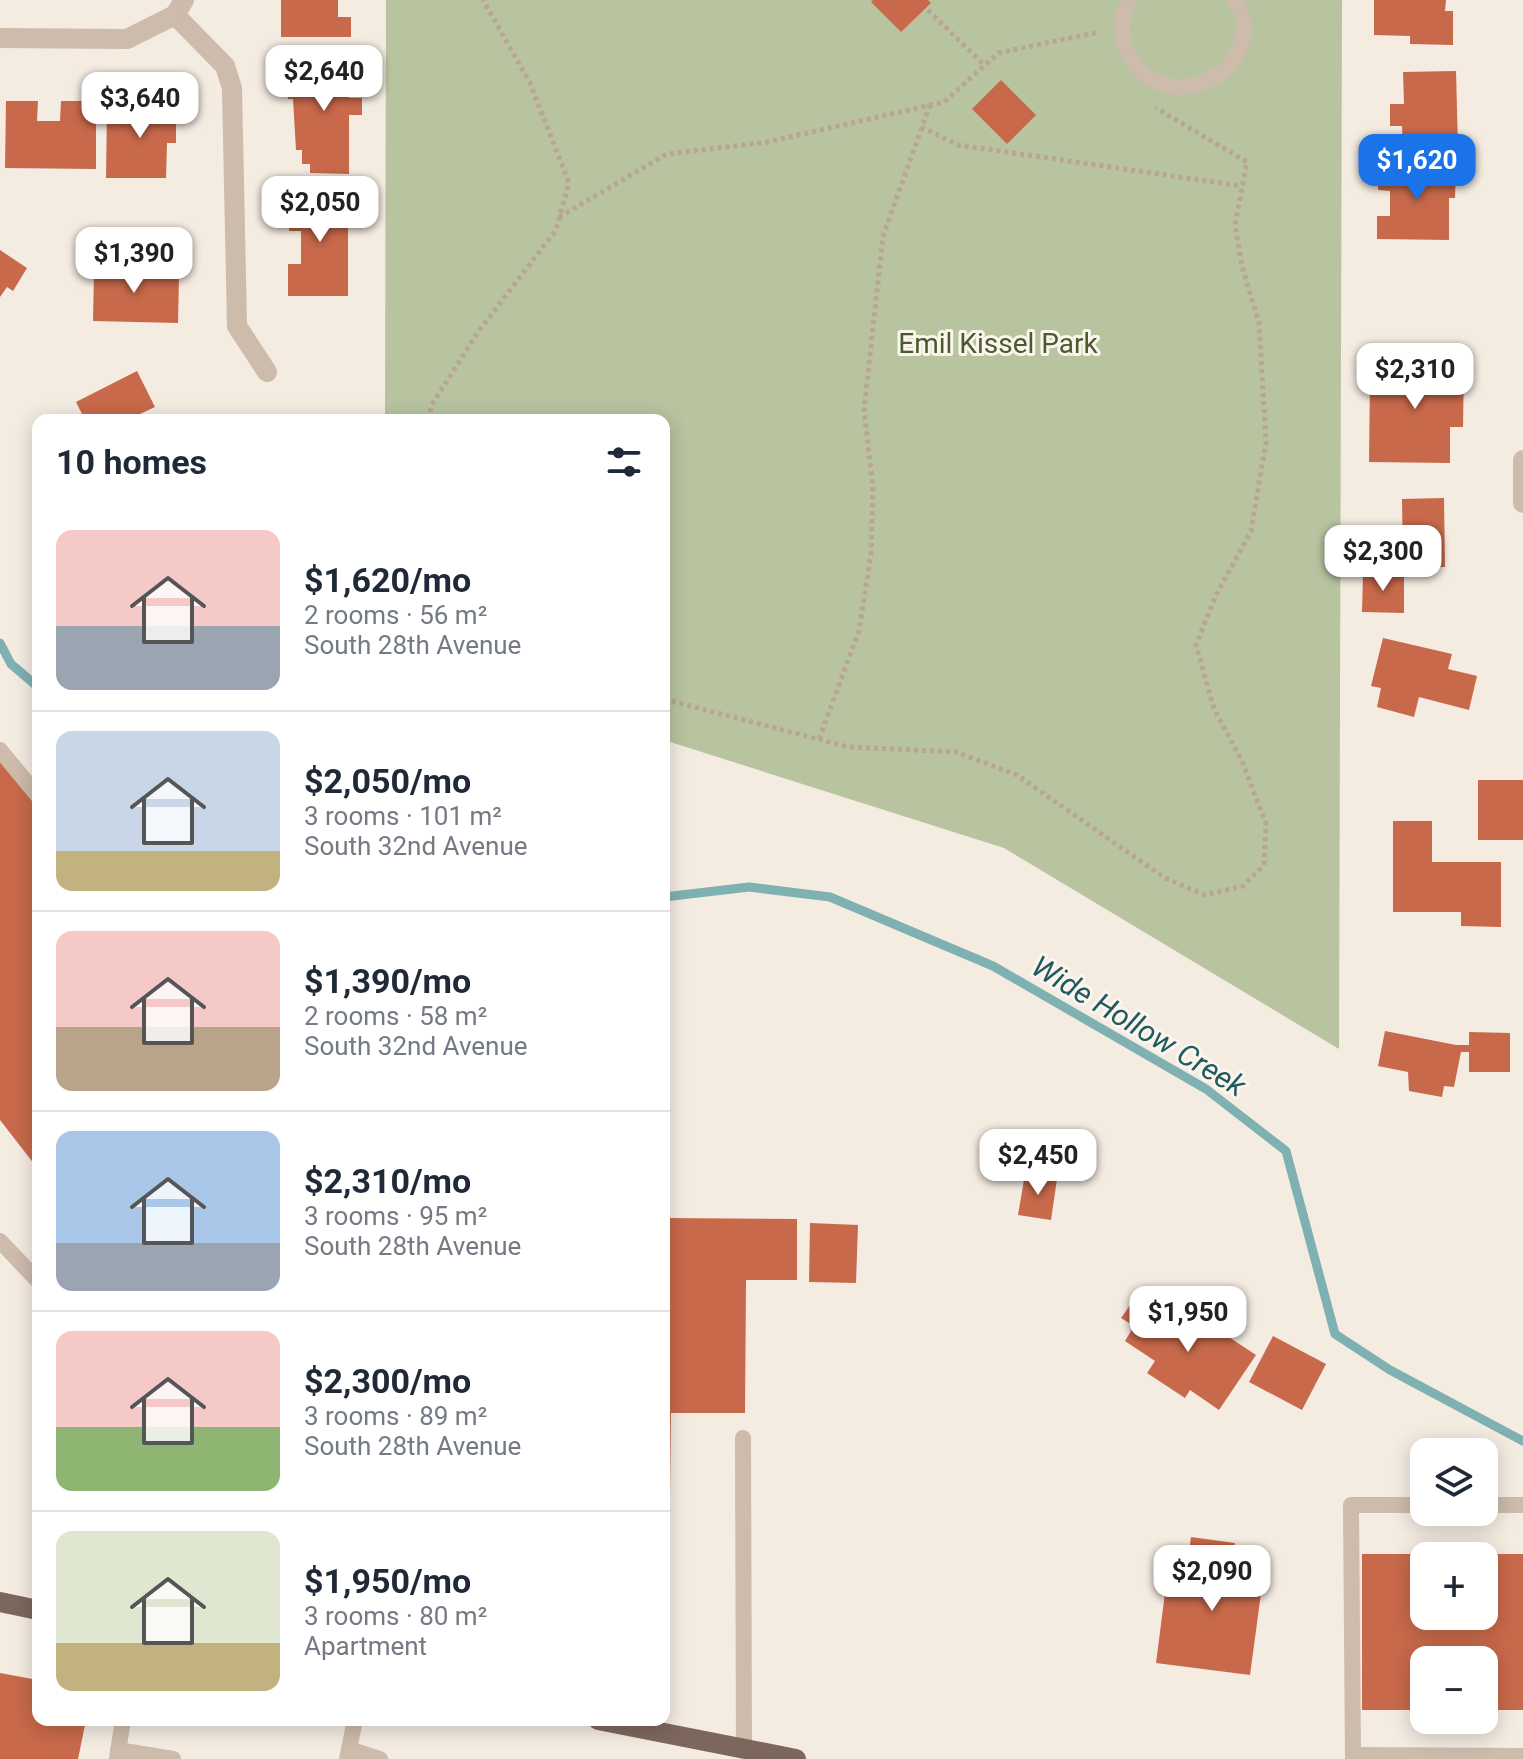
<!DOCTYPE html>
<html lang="en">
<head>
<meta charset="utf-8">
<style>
  :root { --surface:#fff; --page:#f2f2f3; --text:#1f2937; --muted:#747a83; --line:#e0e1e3; --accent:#1a73e8 }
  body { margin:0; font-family:Roboto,sans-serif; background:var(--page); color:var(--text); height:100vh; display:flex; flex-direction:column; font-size:30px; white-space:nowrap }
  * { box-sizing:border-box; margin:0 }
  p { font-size:26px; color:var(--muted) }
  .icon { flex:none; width:44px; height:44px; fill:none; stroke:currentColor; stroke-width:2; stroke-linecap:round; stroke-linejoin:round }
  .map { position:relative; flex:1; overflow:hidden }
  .details { position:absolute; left:32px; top:414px; width:638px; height:1312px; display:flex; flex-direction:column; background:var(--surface); border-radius:16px; box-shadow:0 4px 20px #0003 }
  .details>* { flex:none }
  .fabs { position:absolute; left:1410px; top:1438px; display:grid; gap:16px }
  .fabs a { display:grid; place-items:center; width:88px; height:88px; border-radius:16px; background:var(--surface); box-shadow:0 4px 20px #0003; font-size:40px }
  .price { position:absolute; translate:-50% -68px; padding:0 18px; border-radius:16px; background:#fff; color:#222; font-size:26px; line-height:52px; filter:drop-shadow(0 2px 4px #0008) }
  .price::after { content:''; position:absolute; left:50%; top:48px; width:24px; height:18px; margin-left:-12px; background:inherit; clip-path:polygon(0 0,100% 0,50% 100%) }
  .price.current { background:var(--accent); color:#fff }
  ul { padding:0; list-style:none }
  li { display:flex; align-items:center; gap:24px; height:200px; padding:0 24px }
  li+li { border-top:2px solid var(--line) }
  li span { display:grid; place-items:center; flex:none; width:224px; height:160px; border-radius:16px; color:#555 }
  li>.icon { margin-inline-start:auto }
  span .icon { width:96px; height:96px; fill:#fffc; stroke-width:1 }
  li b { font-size:34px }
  h2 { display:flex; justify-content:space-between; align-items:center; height:96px; padding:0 24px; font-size:34px }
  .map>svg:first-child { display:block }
</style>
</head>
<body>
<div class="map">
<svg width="1523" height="1759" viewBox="0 0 1523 1759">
  <rect width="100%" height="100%" fill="#f4ebe1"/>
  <polygon fill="#b8c4a0" points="386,0 1342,0 1339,1049 1004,848 664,740 664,420 385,420"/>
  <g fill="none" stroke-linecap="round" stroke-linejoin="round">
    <g stroke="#7fb0b2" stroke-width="9">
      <polyline points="0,643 11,664 38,687"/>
      <polyline points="664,897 749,887 830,897 993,966 1206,1089 1286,1151 1335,1334 1390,1370 1523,1441"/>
    </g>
  </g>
  <g fill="#c8694b">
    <polygon points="281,0 338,0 338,17 351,17 351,37 281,37"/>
    <polygon points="873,0 928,0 931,3 901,32 871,2"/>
    <polygon points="1374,0 1446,0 1445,11 1453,11 1453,45 1410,44 1410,36 1374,35"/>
    <polygon points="288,62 359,64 359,94 349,94 349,98 362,98 362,115 349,115 349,174 310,173 310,164 302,164 302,150 296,150 293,99 288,99"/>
    <polygon points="1456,71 1458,148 1403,149 1402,126 1390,126 1390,104 1404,104 1403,72"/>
    <polygon points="1001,80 1036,115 1007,144 972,109"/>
    <polygon points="6,101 38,101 37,121 60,121 61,101 96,101 96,169 5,168"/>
    <polygon points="144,101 176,101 176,143 167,143 166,178 106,178 107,106 144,108"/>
    <polygon points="1378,166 1456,166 1455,198 1449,198 1449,240 1377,239 1377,216 1390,216 1390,191 1378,190"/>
    <polygon points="289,192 348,192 348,296 288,296 288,264 301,264 301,231 289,231"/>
    <polygon points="0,250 27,268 13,291 7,287 0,297"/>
    <polygon points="104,254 127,254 127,274 179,277 178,323 93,321 94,273 104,274"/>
    <polygon points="1385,360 1464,361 1463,427 1450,427 1450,463 1369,462 1370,376 1385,377"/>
    <polygon points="137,371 155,407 138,415 140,420 85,420 76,402"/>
    <polygon points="1444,498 1445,567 1403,568 1402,499"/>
    <polygon points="1363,573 1404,573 1404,613 1362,612"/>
    <polygon points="1383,638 1452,654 1448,669 1477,676 1469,710 1419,697 1414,717 1377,707 1381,688 1371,686"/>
    <polygon points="0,757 38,805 38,1169 0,1120"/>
    <rect x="1478" y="780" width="45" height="60"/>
    <polygon points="1393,821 1432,821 1432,862 1501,862 1501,927 1461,926 1461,912 1393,912"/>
    <polygon points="1385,1031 1456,1045 1469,1045 1469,1032 1510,1033 1510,1072 1469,1072 1469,1052 1461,1052 1454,1087 1444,1086 1442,1097 1409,1091 1408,1072 1378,1066"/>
    <polygon points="1025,1174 1057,1179 1051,1220 1018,1215"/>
    <polygon points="664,1218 797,1219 797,1280 746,1280 745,1413 671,1413 670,1493 664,1493"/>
    <polygon points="810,1223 858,1225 856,1283 809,1282"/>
    <polygon points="1136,1297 1181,1327 1191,1312 1256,1355 1219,1410 1190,1390 1185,1398 1147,1373 1155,1361 1125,1341 1134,1326 1121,1318"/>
    <polygon points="1273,1336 1326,1364 1302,1410 1249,1382"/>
    <polygon points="1191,1537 1235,1543 1232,1567 1264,1571 1250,1675 1156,1663 1165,1593 1183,1596"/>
    <polygon points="1362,1554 1424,1554 1424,1616 1484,1616 1484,1554 1523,1554 1523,1710 1484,1710 1484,1660 1424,1660 1424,1710 1362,1710"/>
    <polygon points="0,1673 38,1680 38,1720 86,1720 78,1759 0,1759"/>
  </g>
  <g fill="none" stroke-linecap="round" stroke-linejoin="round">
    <g stroke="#b9a596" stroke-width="5" stroke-dasharray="4 4" stroke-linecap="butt">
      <polyline points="928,10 985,66"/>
      <polyline points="921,127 958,145 1242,186"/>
      <polyline points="559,217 667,154 768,142 944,102 998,53 1099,32"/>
      <polyline points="429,420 431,406 478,332 556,230 569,183 530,83 483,0"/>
      <polyline points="664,699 848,747 956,752 1017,775 1165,878 1205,895 1243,886 1264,865 1266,824 1242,761 1214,709 1196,645 1216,595 1251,531 1266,442 1259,323 1242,266 1235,225 1247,162 1156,108"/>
      <polyline points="819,739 859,631 871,554 873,487 864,410 883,236 930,105"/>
    </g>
    <g stroke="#cdbbac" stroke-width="16">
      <path d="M1130,0C1121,13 1120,33 1126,47C1157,128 1275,72 1235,0"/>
      <polyline points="0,750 38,796"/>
      <polyline points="0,1241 38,1281"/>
      <polyline points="743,1438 744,1749"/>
      <polyline points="1484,1505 1523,1505"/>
      <polyline points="349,1749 380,1759"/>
      <polyline points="118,1750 173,1759"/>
      <polyline points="1353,1755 1523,1756"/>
      <polyline points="117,1758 123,1720"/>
      <polyline points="347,1759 355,1720"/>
      <polyline points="1353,1759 1351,1505 1424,1505"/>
    </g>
    <g stroke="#cdbbac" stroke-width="20">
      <polyline points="184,0 175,15 225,66 232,88 237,326 267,372"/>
      <polyline points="0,38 127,39 175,15"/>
      <polyline points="1523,460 1523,503"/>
    </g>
    <g stroke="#7d675c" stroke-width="20">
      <polyline points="0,1602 38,1610"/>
      <polyline points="598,1720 796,1759"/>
    </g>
  </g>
  <g text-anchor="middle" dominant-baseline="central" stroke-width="6" stroke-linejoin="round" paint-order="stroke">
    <g font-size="28" fill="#4a5a2e" stroke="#fbf5ee">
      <text x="998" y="343">Emil Kissel Park</text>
    </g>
    <g font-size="30" font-style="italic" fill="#1f5a5e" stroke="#fbf5ee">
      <text transform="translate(1139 1026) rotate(31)">Wide Hollow Creek</text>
    </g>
  </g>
</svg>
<div class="fabs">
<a><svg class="icon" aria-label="layers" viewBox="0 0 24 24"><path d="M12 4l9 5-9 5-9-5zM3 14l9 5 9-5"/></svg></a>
<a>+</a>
<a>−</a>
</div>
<b class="price" style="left:324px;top:113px">$2,640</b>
<b class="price" style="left:140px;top:140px">$3,640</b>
<b class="price current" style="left:1417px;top:202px">$1,620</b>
<b class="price" style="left:320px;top:244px">$2,050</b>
<b class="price" style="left:134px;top:295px">$1,390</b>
<b class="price" style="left:1415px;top:411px">$2,310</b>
<b class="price" style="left:1383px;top:593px">$2,300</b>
<b class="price" style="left:1038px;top:1197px">$2,450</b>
<b class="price" style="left:1188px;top:1354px">$1,950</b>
<b class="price" style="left:1212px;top:1613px">$2,090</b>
<section class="details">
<h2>10 homes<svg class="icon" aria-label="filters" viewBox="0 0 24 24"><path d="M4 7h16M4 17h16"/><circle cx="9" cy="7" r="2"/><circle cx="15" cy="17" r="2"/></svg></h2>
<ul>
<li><span style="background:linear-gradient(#f6c9c9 60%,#9aa5b1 0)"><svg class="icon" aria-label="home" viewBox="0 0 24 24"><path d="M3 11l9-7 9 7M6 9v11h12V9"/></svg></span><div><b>$1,620/mo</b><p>2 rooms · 56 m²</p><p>South 28th Avenue</p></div></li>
<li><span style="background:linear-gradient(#c9d6e8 75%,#c2b280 0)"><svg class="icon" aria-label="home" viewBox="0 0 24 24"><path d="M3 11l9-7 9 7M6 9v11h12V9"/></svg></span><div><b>$2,050/mo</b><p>3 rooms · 101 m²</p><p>South 32nd Avenue</p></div></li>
<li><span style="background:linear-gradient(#f6c9c9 60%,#b9a48a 0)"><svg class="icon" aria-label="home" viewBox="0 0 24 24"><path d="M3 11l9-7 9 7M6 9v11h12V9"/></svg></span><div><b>$1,390/mo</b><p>2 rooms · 58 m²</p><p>South 32nd Avenue</p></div></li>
<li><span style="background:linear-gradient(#a9c7e8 70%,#9aa5b1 0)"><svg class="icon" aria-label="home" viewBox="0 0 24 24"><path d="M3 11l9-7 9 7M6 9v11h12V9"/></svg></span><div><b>$2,310/mo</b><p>3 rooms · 95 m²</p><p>South 28th Avenue</p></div></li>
<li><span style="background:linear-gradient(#f6c9c9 60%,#8fb573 0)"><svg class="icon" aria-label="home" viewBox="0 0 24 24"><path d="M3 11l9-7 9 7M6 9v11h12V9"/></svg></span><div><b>$2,300/mo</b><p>3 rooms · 89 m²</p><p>South 28th Avenue</p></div></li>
<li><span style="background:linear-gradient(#dfe7d0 70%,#c2b280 0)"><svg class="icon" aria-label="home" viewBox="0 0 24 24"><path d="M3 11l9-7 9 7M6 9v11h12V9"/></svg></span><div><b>$1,950/mo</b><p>3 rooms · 80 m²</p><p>Apartment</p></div></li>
</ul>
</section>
</div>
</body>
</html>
